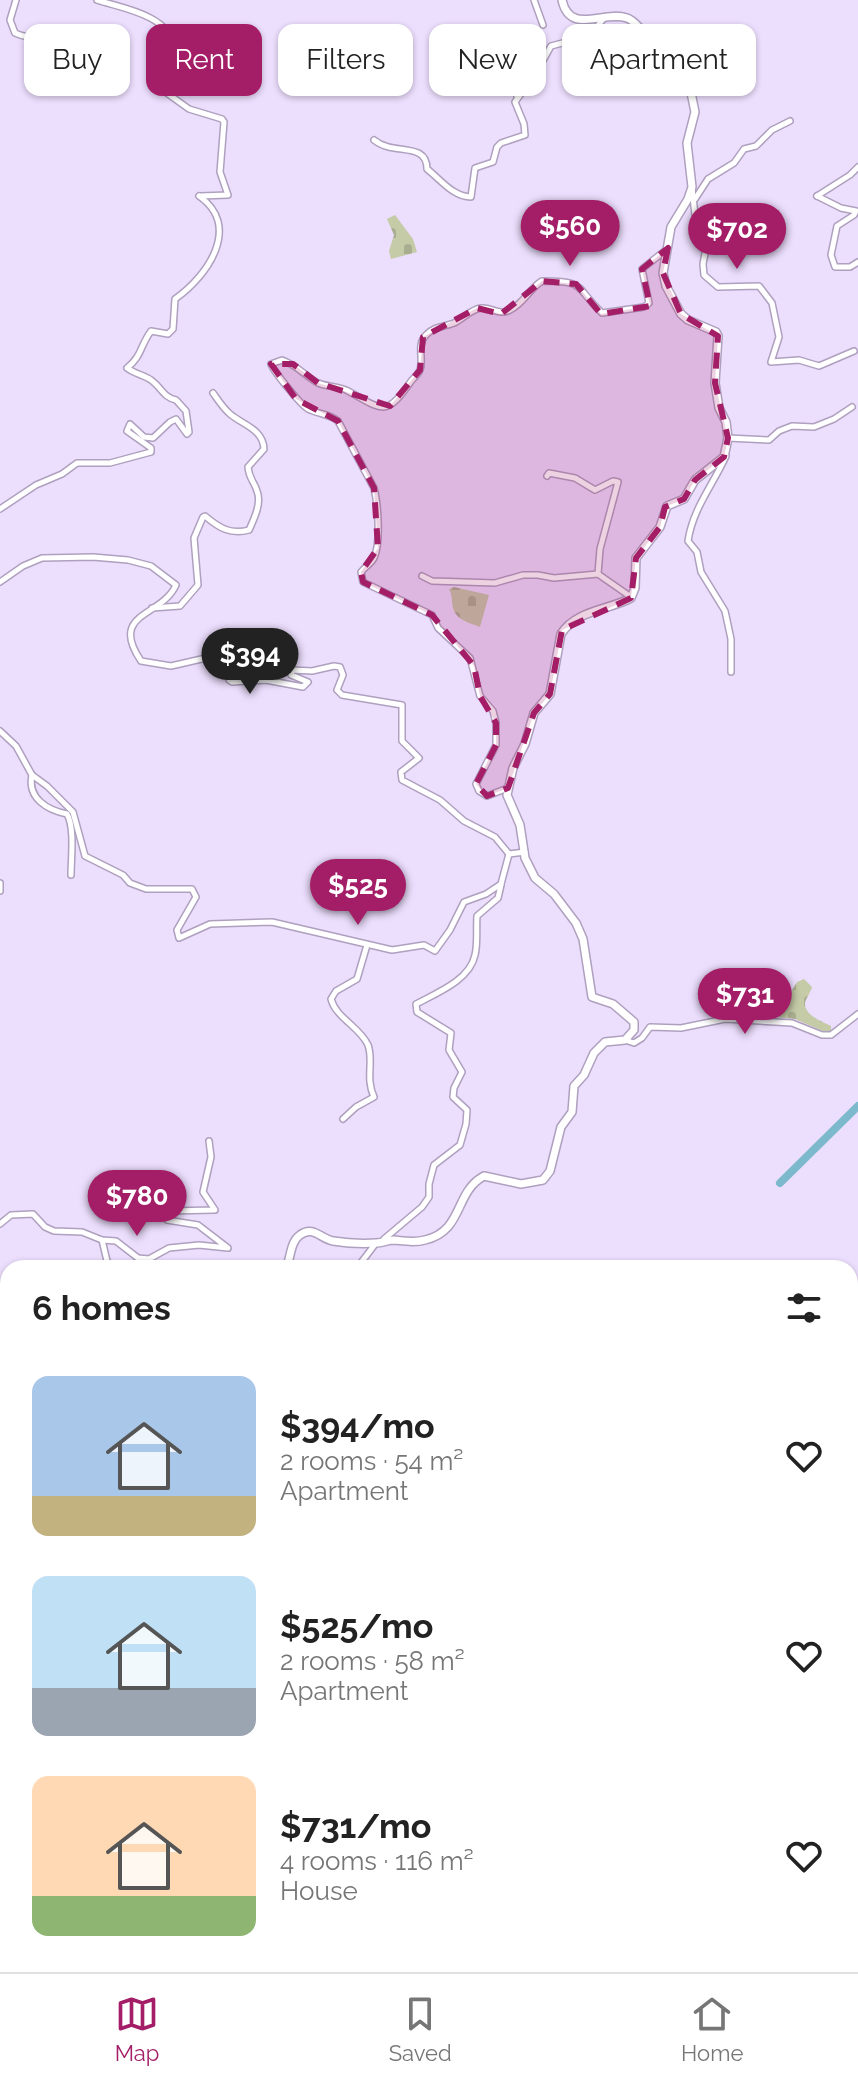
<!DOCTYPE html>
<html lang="en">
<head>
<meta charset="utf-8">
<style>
  :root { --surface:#fff; --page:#f2f2f2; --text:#222; --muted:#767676; --line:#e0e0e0; --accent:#a41d67 }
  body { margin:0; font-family:Raleway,sans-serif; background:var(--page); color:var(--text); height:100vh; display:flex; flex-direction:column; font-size:30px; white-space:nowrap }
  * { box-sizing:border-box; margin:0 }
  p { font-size:26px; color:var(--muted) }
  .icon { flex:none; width:44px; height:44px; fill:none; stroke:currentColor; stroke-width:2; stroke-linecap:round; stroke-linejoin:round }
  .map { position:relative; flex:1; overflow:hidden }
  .panel { position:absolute; left:0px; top:1260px; width:858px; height:712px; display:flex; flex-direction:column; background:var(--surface); border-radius:24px 24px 0 0; box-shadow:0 2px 6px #0004 }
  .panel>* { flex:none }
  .guide { position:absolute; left:24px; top:24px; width:810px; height:72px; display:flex; gap:16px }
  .price { position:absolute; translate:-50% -68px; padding:0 18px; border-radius:28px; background:var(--accent); color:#fff; font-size:26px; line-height:52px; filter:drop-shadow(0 2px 4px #0008) }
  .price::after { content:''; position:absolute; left:50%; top:48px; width:24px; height:18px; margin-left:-12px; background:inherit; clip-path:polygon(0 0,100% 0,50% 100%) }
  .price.on { background:#222; color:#fff }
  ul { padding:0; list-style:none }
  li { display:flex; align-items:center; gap:24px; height:200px; padding:0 32px }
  li span { display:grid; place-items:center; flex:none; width:224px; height:160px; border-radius:16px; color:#555 }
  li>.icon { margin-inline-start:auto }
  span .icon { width:96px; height:96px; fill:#fffc; stroke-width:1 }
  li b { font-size:34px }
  h2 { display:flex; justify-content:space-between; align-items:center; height:96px; padding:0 32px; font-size:34px }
  .tag { padding:0 28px; border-radius:16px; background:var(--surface); box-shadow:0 2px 6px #0004; font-size:28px; line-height:72px }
  .tag.on { background:var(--accent); color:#fff }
  .tab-bar { display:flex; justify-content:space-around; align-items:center; height:112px; border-top:2px solid var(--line); background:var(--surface); font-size:22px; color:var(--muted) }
  .tab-bar a { display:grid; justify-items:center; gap:4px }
  .tab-bar .on { color:var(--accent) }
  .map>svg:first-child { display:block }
</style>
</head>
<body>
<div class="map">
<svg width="858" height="1972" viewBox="0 0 858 1972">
  <defs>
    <pattern id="forest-firs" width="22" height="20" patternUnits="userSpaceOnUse" patternTransform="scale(2)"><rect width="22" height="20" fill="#c5caa7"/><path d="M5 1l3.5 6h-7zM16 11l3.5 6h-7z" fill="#aaae90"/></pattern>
    <pattern id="cemetery-stones" width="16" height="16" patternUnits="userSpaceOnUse" patternTransform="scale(2)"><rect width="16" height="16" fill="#c5caa7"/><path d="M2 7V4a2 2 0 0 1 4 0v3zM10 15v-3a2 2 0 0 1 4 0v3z" fill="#aaae90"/></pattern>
  </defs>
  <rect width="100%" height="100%" fill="#ecdefd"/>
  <polygon fill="url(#forest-firs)" points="858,1680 858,1798 850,1798 850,1681"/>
  <g fill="url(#cemetery-stones)">
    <polygon points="395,215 413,239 417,252 391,259 389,251 394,235 387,219"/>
    <path d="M454,587L489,595L480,627C470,623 456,620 453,608C451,600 453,597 449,589Z"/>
    <path d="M804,979L812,987C811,992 804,1001 805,1005C806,1016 823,1022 831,1026V1031L827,1033L795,1019L766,1016L767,1011L784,1004L797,982Z"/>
  </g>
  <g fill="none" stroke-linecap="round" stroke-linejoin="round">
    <g stroke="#7cb9cc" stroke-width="8">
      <polyline points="780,1183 858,1106"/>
      <polyline points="0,1788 8,1790"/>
      <polyline points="385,1964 394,1972"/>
    </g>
    <g stroke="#aea0be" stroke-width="8">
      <g id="street">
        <path d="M16,0L10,20L15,33C33,42 53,34 73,43"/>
        <path d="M97,0C125,9 165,14 176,46L164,79V91L189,109L222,119L224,122L220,172L228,195L200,196"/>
        <polyline points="534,0 543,25"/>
        <polyline points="504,47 517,56 518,60 517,97"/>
        <path d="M374,140C393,156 427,141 427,169C440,179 453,197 471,197L475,168L493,162L497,147L501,143L525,135L524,124L515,102L536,73L551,46L589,36L605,17"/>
        <polyline points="692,188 695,215 707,243 703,264 704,275 718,287 759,286 772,303 779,337 771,362 799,360 819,366 854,351"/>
        <polyline points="817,196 841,208 856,211 854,215 837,226 831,255 835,267 850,267 858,262"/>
        <polyline points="817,196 850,175 858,167"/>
        <polyline points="695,199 708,179 734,163 744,149 756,146 772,130 790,121"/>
        <polyline points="728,438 769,440 779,431 792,426 814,427 834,419 852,407"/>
        <path d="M726,456C713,485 693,508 688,541L697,552L701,572L725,611L731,639V672"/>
        <polyline points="547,476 549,473 575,478 595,490 613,481 618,482 600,549 598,574 631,597"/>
        <path d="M0,509L36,485L62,474L77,463H110L151,452V448L127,431L130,424L144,437L153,438L170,422L176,419L187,434L189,432L186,411L176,400C164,398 161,387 151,380C144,375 135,374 127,368C142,356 140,346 151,331L168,334L173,329L175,299C208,276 242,226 199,196"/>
        <polyline points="422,576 432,581 495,583 523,575 538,575 554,578 598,574"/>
        <path d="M0,582L23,566L42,558L93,557L128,560L151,566L176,585C162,617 108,612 141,661L171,666L219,655L228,659L229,680L232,682L266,680L303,687L308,682L291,675L292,670L312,671L334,666L340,667L343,675L337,690L342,695L402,705V741L419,758L401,772L402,780L440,800L464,821L495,837L509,854L525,852"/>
        <path d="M152,608L180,606L198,585L194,538L203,517L205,516C219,528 231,535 249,530C254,519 262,503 257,491C254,481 249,479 248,467L264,449C263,429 243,425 230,414C223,408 218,400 213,393"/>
        <polyline points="0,731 16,746 32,775 47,786 73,812 85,856 123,875 130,883 146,889 192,889 196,897 177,930 179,938 210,924 272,922 392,950 424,945 435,951 450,930 464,902 486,894 501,884 509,854"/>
        <path d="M32,775C27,798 47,810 67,814C75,828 71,859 71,875"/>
        <path d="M508,788L487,796L479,791L476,784L496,745V723L493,711L480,696L470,658L438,628L432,615L363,582L361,572C366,566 371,564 374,558C381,543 378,504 374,488L338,421C329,414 318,414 308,409C301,405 274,372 271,364L282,360C297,365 305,376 318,383C327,387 339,386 348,391C384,411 386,417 412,380C415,377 418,374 420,370C424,358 416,345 426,335C434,326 444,327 454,323C463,319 471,309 481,308C492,307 499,316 510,310C524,303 529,289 542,281C588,281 574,287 602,313L644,307L649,303L642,269L667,249"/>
        <polyline points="0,883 0,891"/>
        <polyline points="625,1040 634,1043 642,1038 650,1027 681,1028 725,1019 792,1023 822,1035 831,1035 858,1014"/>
        <path d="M343,1119L356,1107L374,1097C365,1078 374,1061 368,1045C360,1027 336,1018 331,999L336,991L357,979L367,945"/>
        <polyline points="0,1224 11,1215 33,1214 45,1227 54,1231 82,1232 102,1240 116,1241 138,1258 149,1259 169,1248 199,1245 228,1248 198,1225 167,1220 164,1214 166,1211 215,1210 203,1192 211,1157 209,1141"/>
        <path d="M384,1239L422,1207L429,1197V1184L434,1165L460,1145L466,1124L467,1110L453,1097L454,1088L462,1072L449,1050L451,1033L417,1012L416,1004C437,993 470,980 475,955C478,943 476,928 477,916L498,898L501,885"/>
        <polyline points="102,1240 107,1261 114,1268"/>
        <polyline points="357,1268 376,1243"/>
        <polyline points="0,1697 8,1698"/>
        <polyline points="0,1744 8,1743"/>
        <polyline points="0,1855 8,1854"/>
        <polyline points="351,1964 380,1968 385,1972"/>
      </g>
    </g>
    <g stroke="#aea0be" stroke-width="10">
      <g id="secondary">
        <path d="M286,1268C291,1258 290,1242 300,1235C313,1225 321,1239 333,1241C346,1243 363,1244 376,1243C382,1243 388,1240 394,1240C405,1241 414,1243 425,1240C464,1231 454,1192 484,1176L521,1184L543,1180L550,1171L561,1127L572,1112L574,1086L584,1075L594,1053L605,1042L625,1040L634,1030V1022L613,1004L592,997L583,939L576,923L554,894L535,878L525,858L520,825L507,795L513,768L525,744L534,713L550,694L561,634C576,610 609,610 631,598L635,588L636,558L660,527L667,506L684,499L695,480L724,457L728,438L726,422L719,408L715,383L718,336L716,332L688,320L681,314L666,286L663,273L671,227L688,199L692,187L687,143L695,112L688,78L687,54C680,49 673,44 665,41C660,38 652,37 647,34C639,30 636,21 627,18C603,10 570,36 562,0"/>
        <polyline points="0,1477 8,1475"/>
        <polyline points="0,1567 4,1569 0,1582"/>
      </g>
    </g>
    <use href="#street" stroke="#fff" stroke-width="5"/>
    <use href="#secondary" stroke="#fff" stroke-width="7"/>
  </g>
  <path fill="#a41d67" fill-opacity="0.2" stroke="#a41d67" stroke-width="6" stroke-dasharray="16 10" stroke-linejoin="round" d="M668,248L663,273L681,314L718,336L715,383L728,438L724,457L695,480L684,499L665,507L660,527L636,558L631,598L562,630L550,694L534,713L508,788L487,796L476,784L496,745V723L480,696L474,666L432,615L363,582L361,572L378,548L374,488L338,421L296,399L271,364H293L318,383L390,406L420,370L423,337L477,308L501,314L542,281L576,284L601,314L650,306L642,269Z"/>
</svg>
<b class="price" style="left:570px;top:268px">$560</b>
<b class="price" style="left:737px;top:271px">$702</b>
<b class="price on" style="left:250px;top:696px">$394</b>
<b class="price" style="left:358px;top:927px">$525</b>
<b class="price" style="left:745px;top:1036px">$731</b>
<b class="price" style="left:137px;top:1238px">$780</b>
<div class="guide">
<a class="tag">Buy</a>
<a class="tag on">Rent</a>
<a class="tag">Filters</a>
<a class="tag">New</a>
<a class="tag">Apartment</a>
</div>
<section class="panel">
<h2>6 homes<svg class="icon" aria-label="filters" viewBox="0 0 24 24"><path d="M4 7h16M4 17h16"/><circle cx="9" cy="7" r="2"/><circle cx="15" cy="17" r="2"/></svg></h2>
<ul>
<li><span style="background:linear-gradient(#a9c7e8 75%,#c2b280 0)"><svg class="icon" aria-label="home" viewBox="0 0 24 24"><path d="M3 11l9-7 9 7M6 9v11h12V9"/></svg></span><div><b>$394/mo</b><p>2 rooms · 54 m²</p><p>Apartment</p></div><svg class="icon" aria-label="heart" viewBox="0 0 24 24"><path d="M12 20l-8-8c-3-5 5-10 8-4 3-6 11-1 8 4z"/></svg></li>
<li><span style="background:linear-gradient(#bfe0f5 70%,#9aa5b1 0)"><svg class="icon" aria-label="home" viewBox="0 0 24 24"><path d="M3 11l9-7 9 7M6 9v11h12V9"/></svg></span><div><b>$525/mo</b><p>2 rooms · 58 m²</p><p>Apartment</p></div><svg class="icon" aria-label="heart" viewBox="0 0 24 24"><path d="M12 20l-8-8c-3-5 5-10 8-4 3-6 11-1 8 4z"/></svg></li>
<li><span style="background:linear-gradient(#ffd9b3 75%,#8fb573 0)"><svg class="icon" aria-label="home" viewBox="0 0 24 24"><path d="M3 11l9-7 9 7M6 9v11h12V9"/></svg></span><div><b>$731/mo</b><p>4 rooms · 116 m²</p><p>House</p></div><svg class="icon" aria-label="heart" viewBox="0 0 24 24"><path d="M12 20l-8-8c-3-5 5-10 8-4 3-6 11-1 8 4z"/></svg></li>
</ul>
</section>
</div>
<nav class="tab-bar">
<a class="on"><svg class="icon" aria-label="map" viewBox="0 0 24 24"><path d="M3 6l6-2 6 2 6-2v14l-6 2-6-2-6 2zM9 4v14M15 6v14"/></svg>Map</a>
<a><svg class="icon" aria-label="saved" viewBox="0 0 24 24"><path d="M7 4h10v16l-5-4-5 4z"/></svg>Saved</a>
<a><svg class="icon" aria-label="home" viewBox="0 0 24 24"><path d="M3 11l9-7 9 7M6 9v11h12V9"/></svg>Home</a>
</nav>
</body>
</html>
